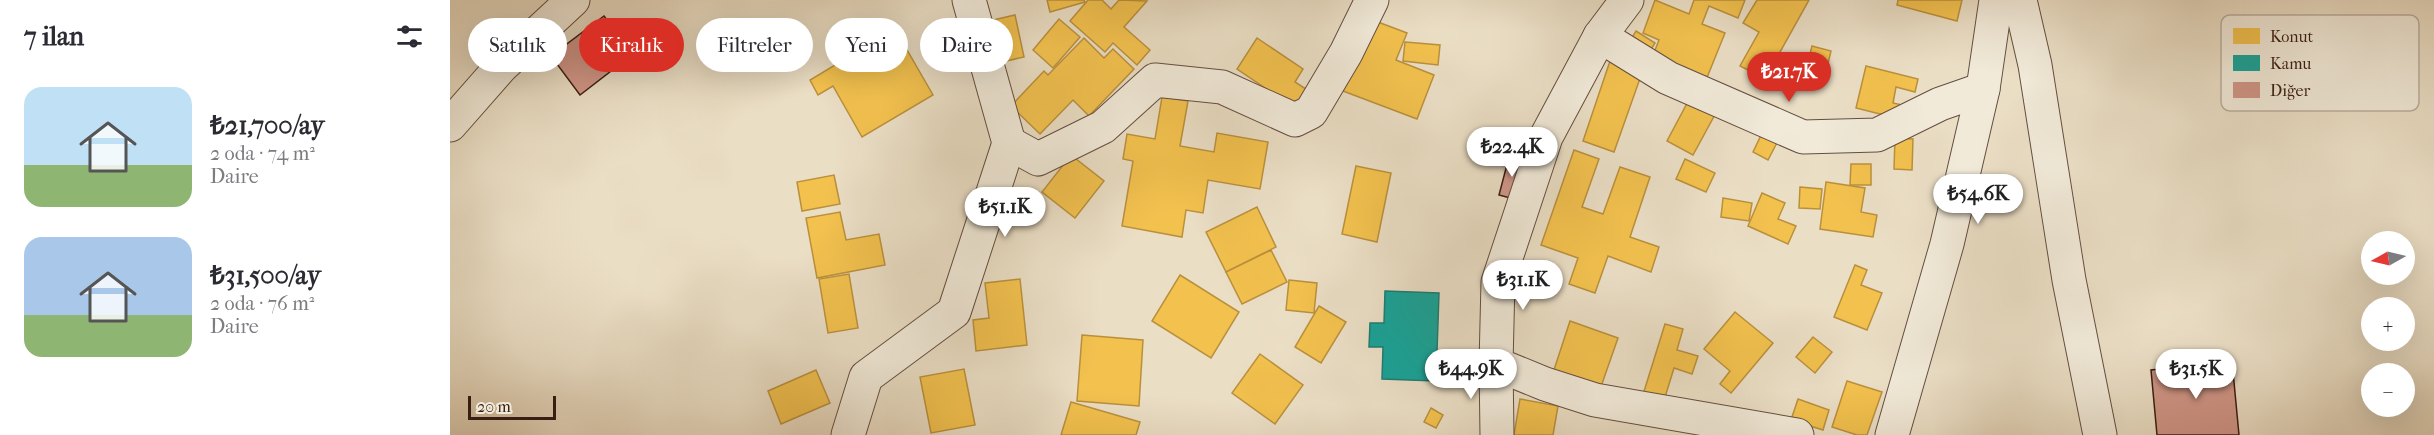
<!DOCTYPE html>
<html lang="tr">
<head>
<meta charset="utf-8">
<style>
  :root { --surface:#fff; --page:#f7f7f7; --text:#2b2b33; --muted:#7c7c81; --accent:#d93025 }
  body { margin:0; font-family:"IM FELL French Canon",serif; background:var(--page); color:var(--text); height:100vh; display:flex; flex-direction:column; font-size:22px; white-space:nowrap }
  * { box-sizing:border-box; margin:0 }
  p { font-size:20px; color:var(--muted) }
  .icon { flex:none; width:33px; height:33px; fill:none; stroke:currentColor; stroke-width:2; stroke-linecap:round; stroke-linejoin:round }
  .map { position:relative; flex:1; overflow:hidden }
  .details { display:flex; flex-direction:column; background:var(--surface); width:450px }
  .details>* { flex:none }
  .banner { position:absolute; left:18px; top:18px; width:570px; height:54px; display:flex; gap:12px }
  .needle { width:39px; rotate:262deg }
  .fabs { position:absolute; left:1911px; top:231px; display:grid; gap:12px }
  .fabs a { display:grid; place-items:center; width:54px; height:54px; border-radius:50%; background:var(--surface); box-shadow:0 6px 24px #0002; font-size:30px }
  .scale { position:absolute; left:18px; bottom:15px; width:88px; box-sizing:border-box; padding-left:6px; border:3px solid #391e13; border-top:0; font-size:16px; line-height:21px; white-space:nowrap; color:#391e13; -webkit-text-stroke:4px #f1ead9; paint-order:stroke }
  .price { position:absolute; translate:-50% -51px; padding:0 14px; border-radius:21px; background:#fff; color:#222; font-size:20px; line-height:39px; filter:drop-shadow(0 2px 3px #0008) }
  .price::after { content:''; position:absolute; left:50%; top:36px; width:18px; height:14px; margin-left:-9px; background:inherit; clip-path:polygon(0 0,100% 0,50% 100%) }
  .price.on { background:var(--accent); color:#fff }
  ul { padding:0; list-style:none }
  li { display:flex; align-items:center; gap:18px; height:150px; padding:0 24px }
  li span { display:grid; place-items:center; flex:none; width:168px; height:120px; border-radius:18px; color:#555 }
  li>.icon { margin-inline-start:auto }
  span .icon { width:72px; height:72px; fill:#fffc; stroke-width:1 }
  li b { font-size:26px }
  h2 { display:flex; justify-content:space-between; align-items:center; height:72px; padding:0 24px; font-size:26px }
  .tag { padding:0 21px; border-radius:27px; background:var(--surface); box-shadow:0 6px 24px #0002; font-size:21px; line-height:54px }
  .tag.on { background:var(--accent); color:#fff }
  main { display:flex; flex:1; min-height:0 }
  .map>svg:first-child { display:block }
</style>
</head>
<body>
<main>
<section class="details">
<h2>7 ilan<svg class="icon" aria-label="filters" viewBox="0 0 24 24"><path d="M4 7h16M4 17h16"/><circle cx="9" cy="7" r="2"/><circle cx="15" cy="17" r="2"/></svg></h2>
<ul>
<li><span style="background:linear-gradient(#bfe0f5 65%,#8fb573 0)"><svg class="icon" aria-label="home" viewBox="0 0 24 24"><path d="M3 11l9-7 9 7M6 9v11h12V9"/></svg></span><div><b>₺21,700/ay</b><p>2 oda · 74 m²</p><p>Daire</p></div></li>
<li><span style="background:linear-gradient(#a9c7e8 65%,#8fb573 0)"><svg class="icon" aria-label="home" viewBox="0 0 24 24"><path d="M3 11l9-7 9 7M6 9v11h12V9"/></svg></span><div><b>₺31,500/ay</b><p>2 oda · 76 m²</p><p>Daire</p></div></li>
</ul>
</section>
<div class="map">
<svg width="1984" height="435" viewBox="0 0 1984 435">
  <rect width="100%" height="100%" fill="#eadec5"/>
  <filter id="stains"><feTurbulence type="fractalNoise" baseFrequency=".00333" numOctaves="4"/><feColorMatrix values="0 0 0 0 .2 0 0 0 0 .09 0 0 0 0 .02 0 0 0 .5 -.17"/></filter>
  <radialGradient id="worn" r=".72"><stop offset=".6" stop-color="#630" stop-opacity="0"/><stop offset="1" stop-color="#630" stop-opacity=".3"/></radialGradient>
  <g fill="#f2c14e" stroke="#ba903c" stroke-width="1.5">
    <polygon points="597,0 634,0 635,2 600,12"/>
    <polygon points="638,0 652,0 661,9 669,0 697,1 674,27 700,50 687,65 663,43 655,52 620,21"/>
    <polygon points="1205,0 1239,14 1244,0 1295,0 1288,18 1259,6 1252,24 1275,33 1254,85 1200,63 1209,40 1193,33"/>
    <polygon points="1307,0 1359,0 1315,79 1290,66 1309,32 1293,23"/>
    <polygon points="1448,0 1512,0 1507,21 1447,5"/>
    <polygon points="565,15 574,57 552,62 543,20"/>
    <polygon points="609,19 630,37 603,68 583,50"/>
    <polygon points="920,19 957,33 946,60 984,75 967,119 893,91"/>
    <polygon points="445,29 483,95 412,137 383,86 368,95 360,80"/>
    <polygon points="1186,31 1205,43 1197,56 1178,44"/>
    <polygon points="634,38 654,58 663,49 684,69 639,116 623,100 590,134 561,106 594,71 598,75"/>
    <polygon points="807,38 853,69 845,82 862,93 849,111 787,69"/>
    <polygon points="955,42 990,45 988,65 953,61"/>
    <polygon points="1362,46 1381,51 1377,68 1358,62"/>
    <polygon points="1161,58 1193,70 1164,152 1133,141"/>
    <polygon points="1416,66 1468,79 1465,92 1446,87 1443,103 1457,106 1454,120 1406,108"/>
    <polygon points="1242,94 1268,109 1243,155 1217,141"/>
    <polygon points="712,97 738,101 730,146 764,152 767,133 818,142 810,189 758,180 753,213 736,210 732,237 672,226 683,161 673,159 677,134 705,139"/>
    <polygon points="1314,129 1330,137 1318,160 1303,152"/>
    <polygon points="1445,138 1463,139 1462,170 1444,169"/>
    <polygon points="1124,150 1149,159 1132,207 1153,214 1170,167 1200,177 1180,237 1209,247 1201,272 1158,256 1145,293 1119,284 1128,258 1091,245"/>
    <polygon points="621,155 654,181 625,218 592,192"/>
    <polygon points="1235,159 1265,173 1256,192 1226,179"/>
    <polygon points="1401,164 1421,164 1421,185 1400,185"/>
    <polygon points="906,166 941,173 927,242 892,234"/>
    <polygon points="384,175 390,204 352,211 347,182"/>
    <polygon points="1376,182 1415,188 1411,212 1427,215 1423,237 1370,229"/>
    <polygon points="1350,187 1372,189 1370,209 1349,208"/>
    <polygon points="1312,193 1335,203 1328,219 1346,226 1338,244 1298,226"/>
    <polygon points="1273,198 1302,203 1299,221 1271,217"/>
    <polygon points="807,207 826,247 776,272 756,232"/>
    <polygon points="390,212 396,240 429,234 435,265 367,278 356,218"/>
    <polygon points="821,250 837,282 792,304 776,272"/>
    <polygon points="1405,265 1417,270 1411,285 1432,293 1417,330 1384,317"/>
    <polygon points="399,274 408,328 378,333 369,279"/>
    <polygon points="730,275 789,312 761,358 702,321"/>
    <polygon points="570,279 577,345 526,351 523,320 539,318 535,283"/>
    <polygon points="839,280 867,283 864,313 836,310"/>
    <polygon points="869,306 896,322 871,363 845,347"/>
    <polygon points="1285,312 1323,343 1281,393 1270,384 1280,371 1254,349"/>
    <polygon points="1120,321 1168,338 1147,398 1100,382"/>
    <polygon points="1215,324 1233,329 1227,350 1248,356 1242,374 1224,368 1212,407 1191,401"/>
    <polygon points="632,335 693,340 689,406 627,401"/>
    <polygon points="1363,337 1382,352 1365,373 1346,357"/>
    <polygon points="810,354 853,385 825,424 782,393"/>
    <polygon points="514,369 525,425 481,433 470,377"/>
    <polygon points="366,370 380,403 331,424 318,391"/>
    <polygon points="1397,381 1432,392 1417,435 1407,435 1382,427"/>
    <polygon points="1070,399 1108,406 1103,435 1064,435"/>
    <polygon points="1348,399 1379,410 1373,430 1341,420"/>
    <polygon points="621,402 690,422 686,435 611,435"/>
    <polygon points="981,408 993,415 986,428 974,422"/>
  </g>
  <polygon fill="#17a398" stroke="#217b70" stroke-width="1.5" points="935,291 989,293 986,381 932,379 933,347 919,347 920,323 934,323"/>
  <g fill="#d09688" stroke="#391e13" stroke-width="1.5">
    <polygon points="154,16 183,54 130,95 101,56"/>
    <polygon points="1059,157 1074,161 1064,199 1049,195"/>
    <polygon points="1782,361 1789,435 1707,435 1701,370"/>
  </g>
  <g fill="none" stroke-linecap="round" stroke-linejoin="round">
    <g stroke="#654e40" stroke-width="35">
      <g id="minor">
        <polyline points="1177,0 1150,36 1096,137 1048,282 1046,364 1095,384 1145,400 1347,435"/>
        <polyline points="1570,0 1585,65 1619,280 1650,435"/>
        <polyline points="1150,36 1218,78 1353,137 1427,135 1490,104 1533,89"/>
        <polyline points="0,125 51,67 123,0"/>
        <polyline points="559,143 588,159 653,127 705,80 772,87 845,120 861,112 896,53 922,0"/>
        <polyline points="1046,364 1047,435"/>
        <polyline points="398,435 416,377 504,312 559,143 519,0"/>
        <polyline points="1442,435 1497,244 1533,89 1546,0"/>
      </g>
    </g>
    <use href="#minor" stroke="#f1ead9" stroke-width="33"/>
  </g>
  <rect x="1771" y="15" width="198" height="96" rx="9" fill="#f1ead9" stroke="#baad9e" stroke-width="1.5"/>
  <rect x="1783" y="28" width="27" height="16" fill="#f2c14e"/>
  <rect x="1783" y="55" width="27" height="16" fill="#17a398"/>
  <rect x="1783" y="82" width="27" height="16" fill="#d09688"/>
  <g font-size="16" fill="#391e13">
    <text x="1820" y="42">Konut</text>
    <text x="1820" y="69">Kamu</text>
    <text x="1820" y="96">Diğer</text>
  </g>
  <rect width="100%" height="100%" filter="url(#stains)"/>
  <rect width="100%" height="100%" fill="url(#worn)"/>
</svg>
<div class="fabs">
<a><svg class="needle" viewBox="-14 -14 28 28"><path d="M0-13l5 13h-10z" fill="#e53935"/><path d="M0 13l5-13h-10z" fill="#7c7c81"/></svg></a>
<a>+</a>
<a>−</a>
</div>
<div class="scale">20 m</div>
<b class="price on" style="left:1339px;top:103px">₺21.7K</b>
<b class="price" style="left:1062px;top:178px">₺22.4K</b>
<b class="price" style="left:1528px;top:225px">₺54.6K</b>
<b class="price" style="left:555px;top:238px">₺51.1K</b>
<b class="price" style="left:1073px;top:311px">₺31.1K</b>
<b class="price" style="left:1021px;top:400px">₺44.9K</b>
<b class="price" style="left:1746px;top:400px">₺31.5K</b>
<div class="banner">
<a class="tag">Satılık</a>
<a class="tag on">Kiralık</a>
<a class="tag">Filtreler</a>
<a class="tag">Yeni</a>
<a class="tag">Daire</a>
</div>
</div>
</main>
</body>
</html>
